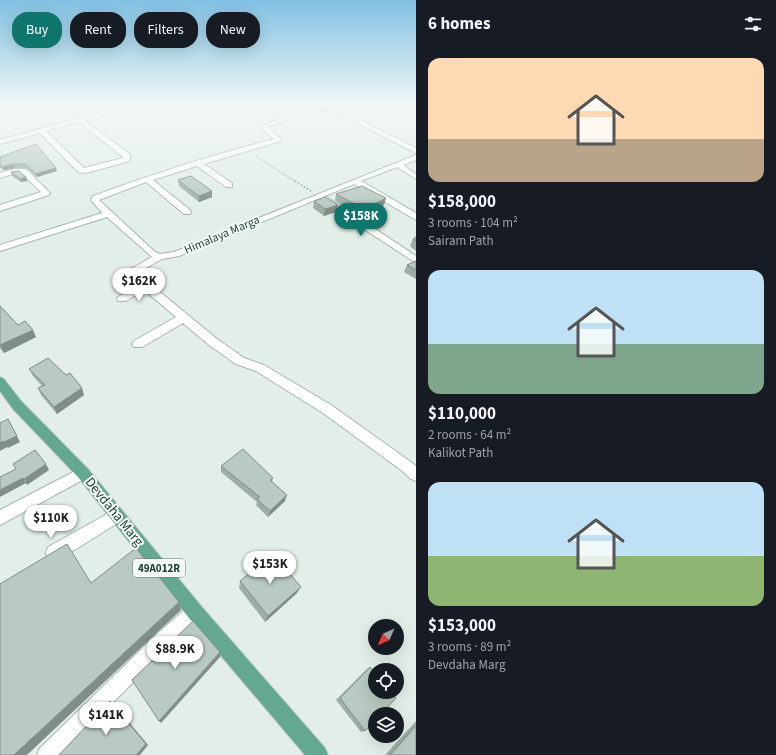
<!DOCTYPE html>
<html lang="en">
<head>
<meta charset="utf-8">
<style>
  :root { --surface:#171b24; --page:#20242c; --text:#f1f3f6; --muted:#9ea1a6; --accent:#0f766e }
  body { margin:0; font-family:"Source Sans 3",sans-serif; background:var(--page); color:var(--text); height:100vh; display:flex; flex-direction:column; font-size:15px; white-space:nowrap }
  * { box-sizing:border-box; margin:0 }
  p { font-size:13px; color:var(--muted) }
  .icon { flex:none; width:22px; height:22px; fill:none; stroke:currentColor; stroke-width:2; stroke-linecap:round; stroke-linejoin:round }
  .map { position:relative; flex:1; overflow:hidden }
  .side { display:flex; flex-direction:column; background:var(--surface); width:360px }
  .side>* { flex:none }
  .guide { position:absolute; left:12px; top:12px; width:344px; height:36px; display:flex; gap:8px }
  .needle { width:26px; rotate:225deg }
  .buttons { position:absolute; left:368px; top:619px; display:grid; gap:8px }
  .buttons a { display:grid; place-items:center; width:36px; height:36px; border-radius:50%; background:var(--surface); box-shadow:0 4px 16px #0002; font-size:20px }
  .price { position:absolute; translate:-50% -34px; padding:0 9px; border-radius:14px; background:#fff; color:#222; font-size:13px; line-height:26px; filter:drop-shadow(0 1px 2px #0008) }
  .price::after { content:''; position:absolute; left:50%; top:24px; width:12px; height:9px; margin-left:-6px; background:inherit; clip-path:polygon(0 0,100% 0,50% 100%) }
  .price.selected { background:var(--accent); color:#fff }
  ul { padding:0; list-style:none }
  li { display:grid; align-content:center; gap:8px; height:212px; padding:0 12px }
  li span { display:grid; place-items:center; height:124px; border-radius:12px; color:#555 }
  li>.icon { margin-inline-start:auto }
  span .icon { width:72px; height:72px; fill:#fffc; stroke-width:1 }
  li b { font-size:17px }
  h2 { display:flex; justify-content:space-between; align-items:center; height:48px; padding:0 12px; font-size:17px }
  .tag { padding:0 14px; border-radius:16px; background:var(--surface); box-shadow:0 4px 16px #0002; font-size:14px; line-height:36px }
  .tag.selected { background:var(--accent); color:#fff }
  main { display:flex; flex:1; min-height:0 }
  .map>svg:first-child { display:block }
</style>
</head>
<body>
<main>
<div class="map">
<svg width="416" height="755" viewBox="0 0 416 755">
  <rect width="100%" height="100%" fill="#e3eee8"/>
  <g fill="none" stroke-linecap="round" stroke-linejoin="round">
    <g stroke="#a5b7af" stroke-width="2">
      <g id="street">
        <path d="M130,104H141L85,121L130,154V161L86,173L78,172L40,133L0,144V140ZM79,122L123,157V158L84,168L46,131Z"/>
        <polygon points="320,104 328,104 416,148 416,153"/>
        <path d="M285,117L287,118V120L268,127L281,139V141L204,164L232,183V187H226L197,166L153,180L190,210L191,212L190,214H184L146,182L99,200L155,252L160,254L174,252L416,155V160L403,165L416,174V179L397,167L361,181L416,213V220L354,184L179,256L162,259L137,273L217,339L244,358L264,365L331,405L411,462L416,466V481L411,479L401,470L323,413L256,371L236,364L209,345L183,323L142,347H134L132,344L134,341L176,317L144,290L126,301H118L117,299L118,297L138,285L127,275L129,270L152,257L107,217L0,251V245L102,213L91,200L93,196C153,174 212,155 274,139L263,130L262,126Z"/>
        <polygon points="15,169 26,169 50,193 49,195 0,211 0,205 41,192 21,173 16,173 0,178 0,173"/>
        <polygon points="321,197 327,197 416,256 416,263 321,201"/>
        <polygon points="83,467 88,469 90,473 88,477 0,525 0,510"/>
        <polygon points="116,509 121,511 123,516 121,521 60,559 54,561 48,559 46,553 48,547"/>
        <polygon points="195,603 201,606 204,612 201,618 170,645 61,755 37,755 40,748 158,633 189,606"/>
      </g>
    </g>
    <g stroke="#c1cac7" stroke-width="2">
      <polygon id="primary" points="0,377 4,379 21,401 88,469 201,606 325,748 328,755 305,755 189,618 78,477 13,409 0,391"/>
    </g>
    <polyline stroke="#81b59f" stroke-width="1.5" stroke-dasharray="1 1.5" stroke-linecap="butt" points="256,156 296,182"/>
    <polyline stroke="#81b59f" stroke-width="2" stroke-dasharray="1.5 2" stroke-linecap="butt" points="295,181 311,191"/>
    <use href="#street" fill="#fff" fill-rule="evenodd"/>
    <use href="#primary" fill="#64a890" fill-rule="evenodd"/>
  </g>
  <g fill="#9eaea6">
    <polygon points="294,104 326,104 329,110 323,112 318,109 310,112"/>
    <polygon points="332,104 352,104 339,108"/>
    <polygon points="0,157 57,171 37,177 26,168 15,168 4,170 0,168"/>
    <polygon points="11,172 26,177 27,181 21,182 12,176"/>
    <polygon points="178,180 212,191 212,197 199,202 179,186"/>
    <polygon points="336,194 384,205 362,216 335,201"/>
    <polygon points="314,201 338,205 336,212 324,216 313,208"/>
    <polygon points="416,237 416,251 410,246 413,239"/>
    <polygon points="416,261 416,279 404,272 407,265"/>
    <polygon points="0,306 18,325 36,337 4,353 0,348"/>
    <polygon points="29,369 84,395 57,414 41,395 38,388 42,386 33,376"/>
    <polygon points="221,466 273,478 272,481 285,501 268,517 256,505 257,502 221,472"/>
    <polygon points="240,581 297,593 265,622 239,588"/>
    <polygon points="370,667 365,731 361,732 336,700 366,670"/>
    <polygon points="416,721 416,755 385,755"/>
  </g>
  <g fill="#818d87">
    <polygon points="339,104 352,104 339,108"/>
    <polygon points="318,105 318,109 310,112 311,107"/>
    <polygon points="330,106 329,110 323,112 324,108"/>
    <polygon points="13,164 15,168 4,170 3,167"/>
    <polygon points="56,168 57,171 37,177 36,174"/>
    <polygon points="26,177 27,181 21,182 20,179"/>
    <polygon points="212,191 212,197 199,202 199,196"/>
    <polygon points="386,198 384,205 362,216 364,209"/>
    <polygon points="338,205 336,212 324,216 325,209"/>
    <polygon points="33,330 36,337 4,353 0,345"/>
    <polygon points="82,388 84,395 57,414 54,407"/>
    <polygon points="8,419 20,442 8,448 7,447 0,451 0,443 3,441"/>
    <polygon points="46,464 49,470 27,485 24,479"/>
    <polygon points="23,478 26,483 0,497 0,490"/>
    <polygon points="287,495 285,501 268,517 270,511"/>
    <polygon points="301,587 297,593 265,622 268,616"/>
    <polygon points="179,602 181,610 28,754 26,755 14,755"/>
    <polygon points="220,652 220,657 161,723 159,721"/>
    <polygon points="110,701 114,704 148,745 140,755 136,755"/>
  </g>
  <g fill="#b8cac1" stroke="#818d87">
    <polygon points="304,104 326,104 330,106 324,108 318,105 311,107"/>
    <polygon points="36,144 56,168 36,174 25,164 13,164 3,167 0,165 0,159 1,159 0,158 0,157"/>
    <polygon points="19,171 26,177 20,179 11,172"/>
    <polygon points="191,176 212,191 199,196 178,180"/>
    <polygon points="362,186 386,198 364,209 336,194"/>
    <polygon points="325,197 338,205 325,209 314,201"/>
    <polygon points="416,237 416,241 413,239"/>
    <polygon points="416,261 416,270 407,265"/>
    <polygon points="0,306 18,325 25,321 33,330 0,345"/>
    <polygon points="48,358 66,375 70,373 82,388 54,407 38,388 45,385 29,369"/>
    <polygon points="8,419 17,436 4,442 3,441 0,443 0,423"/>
    <polygon points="243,449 273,478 270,480 287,495 270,511 257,499 260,497 221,466"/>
    <polygon points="35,450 46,464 24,479 23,478 0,490 0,477 16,469 13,464"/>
    <polygon points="67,544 91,583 136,548 179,602 17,752 14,755 0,755 0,584"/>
    <polygon points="273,554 301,587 268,616 240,581"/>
    <polygon points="193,621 220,652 159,721 132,680"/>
    <polygon points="370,667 375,673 375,692 391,692 396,698 381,714 375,714 375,721 365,731 340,698"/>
    <polygon points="110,701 146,744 136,755 59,755"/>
    <polygon points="416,726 416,755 390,755"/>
  </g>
  <linearGradient id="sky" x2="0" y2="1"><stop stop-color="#81c0e2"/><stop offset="0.5" stop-color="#f2f7f5"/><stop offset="1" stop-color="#f2f7f5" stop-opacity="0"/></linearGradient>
  <rect width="416" height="210" fill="url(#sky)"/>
  <g text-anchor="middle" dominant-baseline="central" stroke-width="4" stroke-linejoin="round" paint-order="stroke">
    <rect fill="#f5faf7" stroke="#617970" stroke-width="1" x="133" y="559" width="52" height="18" rx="3"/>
    <g font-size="11" font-weight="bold" fill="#214236">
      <text x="159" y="568">49A012R</text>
    </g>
    <g font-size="12" fill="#214236" stroke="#f5faf7">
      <text transform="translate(222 235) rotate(-23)">Himalaya Marga</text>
    </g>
    <g font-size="14" fill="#214236" stroke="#f5faf7">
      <text transform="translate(114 512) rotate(51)">Devdaha Marg</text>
    </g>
  </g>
</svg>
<div class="buttons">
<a><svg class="needle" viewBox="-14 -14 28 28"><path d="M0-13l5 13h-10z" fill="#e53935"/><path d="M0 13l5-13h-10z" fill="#9ea1a6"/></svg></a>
<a><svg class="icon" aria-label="locate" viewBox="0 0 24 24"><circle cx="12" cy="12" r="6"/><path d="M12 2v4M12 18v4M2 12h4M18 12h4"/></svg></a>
<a><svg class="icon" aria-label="layers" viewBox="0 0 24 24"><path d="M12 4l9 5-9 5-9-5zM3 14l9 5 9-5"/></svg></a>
</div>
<b class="price selected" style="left:361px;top:237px">$158K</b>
<b class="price" style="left:139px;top:302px">$162K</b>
<b class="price" style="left:51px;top:539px">$110K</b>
<b class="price" style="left:270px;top:585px">$153K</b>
<b class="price" style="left:175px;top:670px">$88.9K</b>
<b class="price" style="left:106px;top:736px">$141K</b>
<div class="guide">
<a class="tag selected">Buy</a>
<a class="tag">Rent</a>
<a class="tag">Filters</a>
<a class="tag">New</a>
</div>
</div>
<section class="side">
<h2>6 homes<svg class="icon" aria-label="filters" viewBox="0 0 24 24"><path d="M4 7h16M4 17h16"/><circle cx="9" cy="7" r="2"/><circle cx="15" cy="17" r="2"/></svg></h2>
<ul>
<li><span style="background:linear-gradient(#ffd9b3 65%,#b9a48a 0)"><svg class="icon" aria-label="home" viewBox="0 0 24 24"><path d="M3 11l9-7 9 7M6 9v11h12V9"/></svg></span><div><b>$158,000</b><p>3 rooms · 104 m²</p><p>Sairam Path</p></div></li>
<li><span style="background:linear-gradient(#bfe0f5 60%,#7fa58c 0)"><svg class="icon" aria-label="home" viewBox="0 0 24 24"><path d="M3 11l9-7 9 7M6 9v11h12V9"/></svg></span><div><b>$110,000</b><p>2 rooms · 64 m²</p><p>Kalikot Path</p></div></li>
<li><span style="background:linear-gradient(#bfe0f5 60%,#8fb573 0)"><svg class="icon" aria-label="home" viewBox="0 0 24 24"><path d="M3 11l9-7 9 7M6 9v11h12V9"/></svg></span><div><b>$153,000</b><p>3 rooms · 89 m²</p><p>Devdaha Marg</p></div></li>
</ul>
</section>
</main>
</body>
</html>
